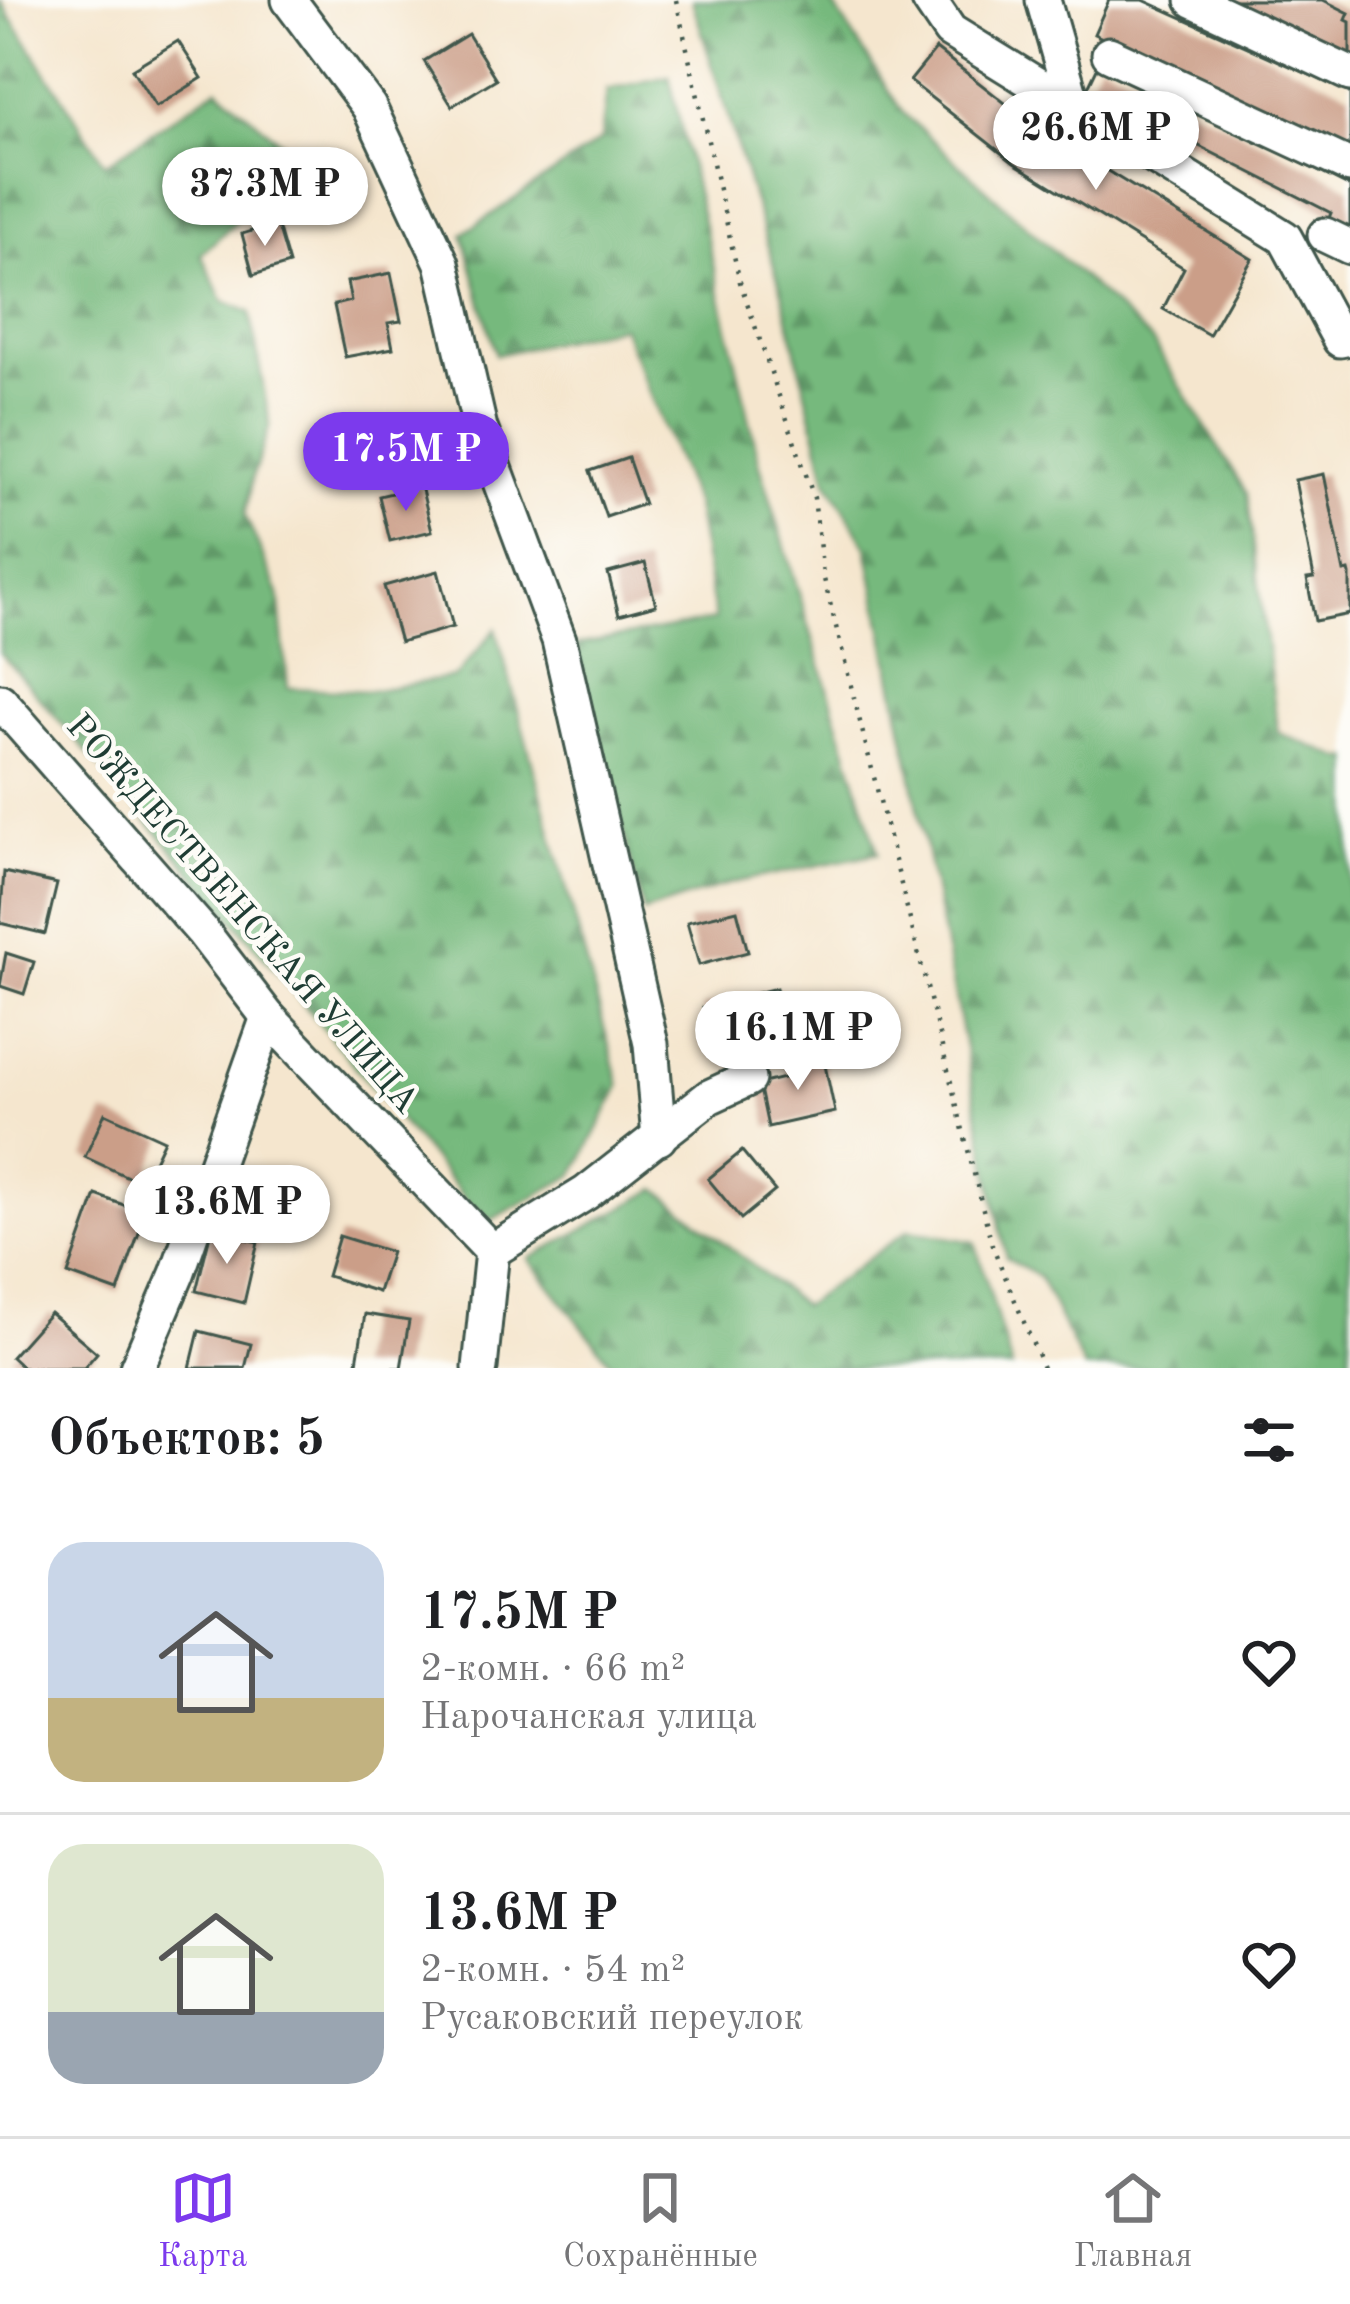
<!DOCTYPE html>
<html lang="ru">
<head>
<meta charset="utf-8">
<style>
  :root { --surface:#fff; --page:#f2f2f2; --text:#202124; --muted:#757577; --line:#e0e0e0; --accent:#7c3aed }
  body { margin:0; font-family:"Old Standard TT",serif; background:var(--page); color:var(--text); height:100vh; display:flex; flex-direction:column; font-size:45px; white-space:nowrap }
  * { box-sizing:border-box; margin:0 }
  p { font-size:39px; color:var(--muted) }
  .icon { flex:none; width:66px; height:66px; fill:none; stroke:currentColor; stroke-width:2; stroke-linecap:round; stroke-linejoin:round }
  .map { position:relative; height:1368px; overflow:hidden }
  .panel { display:flex; flex-direction:column; background:var(--surface); flex:1 }
  .panel>* { flex:none }
  .price { position:absolute; translate:-50% -102px; padding:0 27px; border-radius:42px; background:#fff; color:#222; font-size:39px; line-height:78px; filter:drop-shadow(0 3px 6px #0008) }
  .price::after { content:''; position:absolute; left:50%; top:72px; width:36px; height:27px; margin-left:-18px; background:inherit; clip-path:polygon(0 0,100% 0,50% 100%) }
  .price.current { background:var(--accent); color:#fff }
  ul { padding:0; list-style:none }
  li { display:flex; align-items:center; gap:36px; height:300px; padding:0 48px }
  li+li { border-top:3px solid var(--line) }
  li span { display:grid; place-items:center; flex:none; width:336px; height:240px; border-radius:36px; color:#555 }
  li>.icon { margin-inline-start:auto }
  span .icon { width:144px; height:144px; fill:#fffc; stroke-width:1 }
  li b { font-size:51px }
  h2 { display:flex; justify-content:space-between; align-items:center; height:144px; padding:0 48px; font-size:51px }
  .dock { display:flex; justify-content:space-around; align-items:center; height:168px; border-top:3px solid var(--line); background:var(--surface); font-size:33px; color:var(--muted) }
  .dock a { display:grid; justify-items:center; gap:6px }
  .dock .current { color:var(--accent) }
  .map>svg:first-child { display:block }
</style>
</head>
<body>
<div class="map">
<svg width="1350" height="1368" viewBox="0 0 1350 1368">
  <defs>
    <pattern id="forest-firs" width="22" height="20" patternUnits="userSpaceOnUse" patternTransform="scale(3)"><rect width="22" height="20" fill="#76b97d"/><path d="M5 1l3.5 6h-7zM16 11l3.5 6h-7z" fill="#609867"/></pattern>
  </defs>
  <rect width="100%" height="100%" fill="#fdfcf7"/>
  <filter id="ink" filterUnits="userSpaceOnUse"><feTurbulence type="fractalNoise" baseFrequency=".00833" numOctaves="2"/><feDisplacementMap in="SourceGraphic" scale="24" xChannelSelector="R" yChannelSelector="G"/><feConvolveMatrix kernelMatrix="1 2 1 2 8 2 1 2 1" color-interpolation-filters="sRGB"/></filter>
  <filter id="wash" filterUnits="userSpaceOnUse"><feTurbulence type="fractalNoise" baseFrequency=".004" numOctaves="4" result="noise"/><feDisplacementMap in="SourceGraphic" scale="48" xChannelSelector="R" yChannelSelector="G"/><feGaussianBlur stdDeviation="2.7" result="paint"/><feColorMatrix in="noise" values="0 0 0 0 0 0 0 0 0 0 0 0 0 0 0 0 0 1.4 0 .05"/><feComposite in="paint" operator="in"/></filter>
  <g filter="url(#wash)">
    <rect width="100%" height="100%" fill="#f5e6ce"/>
    <g fill="url(#forest-firs)" stroke="#4a7b58" stroke-width="3">
      <polygon points="0,0 105,164 218,88 314,171 239,219 201,254 223,301 250,312 270,425 253,475 245,515 279,594 288,688 369,691 455,677 496,629 620,1086 574,1175 491,1220 466,1200 220,904 0,653"/>
      <polygon points="692,0 830,0 903,113 1152,341 1247,494 1278,733 1344,759 1350,758 1350,1368 1084,1368 1040,1278 1006,1257 867,547 827,480 782,292"/>
      <polygon points="669,76 760,465 878,853 731,883 644,912 576,645 715,620 695,505 622,326 496,355 463,234 601,140 607,90"/>
      <polygon points="657,1189 803,1306 908,1230 975,1242 1012,1368 615,1368 529,1259"/>
    </g>
    <g id="blocks">
      <g fill="#cb9e88">
        <polygon points="1109,0 1143,0 1350,93 1350,149 1094,34"/>
        <polygon points="1233,0 1323,0 1349,13 1346,20 1350,22 1350,57"/>
        <polygon points="468,34 496,79 452,106 424,61"/>
        <polygon points="178,41 202,78 156,107 132,69"/>
        <polygon points="936,49 1037,128 1252,259 1209,335 1163,309 1184,268 1014,163 910,81"/>
        <polygon points="1100,62 1350,187 1350,229 1329,218 1331,213 1087,89"/>
        <polygon points="277,223 289,264 253,275 242,234"/>
        <polygon points="391,273 401,321 388,323 393,348 345,357 334,305 351,301 347,282"/>
        <polygon points="628,458 644,504 606,517 590,471"/>
        <polygon points="1324,474 1344,572 1349,571 1350,575 1350,614 1315,621 1307,579 1314,578 1295,480"/>
        <polygon points="421,486 432,531 390,541 379,496"/>
        <polygon points="645,563 656,605 619,615 608,573"/>
        <polygon points="438,571 453,627 400,642 384,586"/>
        <polygon points="4,872 57,884 45,934 0,923"/>
        <polygon points="737,910 748,952 699,965 687,922"/>
        <polygon points="6,953 34,962 24,994 0,986"/>
        <polygon points="776,988 788,1035 738,1048 733,1028 710,1034 703,1007"/>
        <polygon points="823,1056 835,1112 768,1127 759,1084 788,1077 785,1065"/>
        <polygon points="105,1113 164,1140 143,1184 85,1157"/>
        <polygon points="742,1151 775,1191 741,1219 708,1179"/>
        <polygon points="96,1195 146,1213 118,1292 68,1274"/>
        <polygon points="211,1231 258,1242 244,1303 196,1291"/>
        <polygon points="339,1236 391,1252 378,1292 327,1276"/>
        <polygon points="50,1313 97,1353 84,1368 23,1368 11,1357"/>
        <polygon points="365,1314 409,1321 401,1368 356,1368"/>
        <polygon points="199,1331 251,1344 245,1368 190,1368"/>
      </g>
    </g>
  </g>
  <g filter="url(#ink)">
    <use href="#blocks" fill-opacity="0" stroke="#3f564b" stroke-width="3"/>
    <g fill="none" stroke-linecap="round" stroke-linejoin="round">
      <g stroke="#3f564b" stroke-width="39">
        <g id="minor">
          <polyline points="289,0 369,107 442,263 480,428 559,640 651,1044 659,1138"/>
          <polyline points="929,0 950,31 1285,238 1340,340 1350,338"/>
          <polyline points="1043,0 1075,111"/>
          <polyline points="1193,0 1350,74"/>
          <polyline points="1109,54 1350,166"/>
          <polyline points="1325,235 1350,247"/>
          <polyline points="0,701 202,931 268,1017 492,1251 480,1368"/>
          <polyline points="492,1251 586,1193 709,1097 748,1079"/>
          <polyline points="137,1368 177,1274 268,1017"/>
        </g>
      </g>
      <polyline stroke="#3f564b" stroke-width="4.5" stroke-dasharray="3 9" stroke-linecap="butt" points="676,0 740,282 814,498 823,575 992,1245 1043,1368"/>
      <use href="#minor" stroke="#fff" stroke-width="33"/>
    </g>
  </g>
  <g text-anchor="middle" dominant-baseline="central" stroke-width="9" stroke-linejoin="round" paint-order="stroke">
    <g font-size="36" fill="#1f3d34" stroke="#fdfcf7">
      <text transform="translate(241 915) rotate(49)">РОЖДЕСТВЕНСКАЯ УЛИЦА</text>
    </g>
  </g>
</svg>
<b class="price" style="left:1096px;top:193px">26.6M ₽</b>
<b class="price" style="left:265px;top:249px">37.3M ₽</b>
<b class="price current" style="left:406px;top:514px">17.5M ₽</b>
<b class="price" style="left:798px;top:1093px">16.1M ₽</b>
<b class="price" style="left:227px;top:1267px">13.6M ₽</b>
</div>
<section class="panel">
<h2>Объектов: 5<svg class="icon" aria-label="filters" viewBox="0 0 24 24"><path d="M4 7h16M4 17h16"/><circle cx="9" cy="7" r="2"/><circle cx="15" cy="17" r="2"/></svg></h2>
<ul>
<li><span style="background:linear-gradient(#c9d6e8 65%,#c2b280 0)"><svg class="icon" aria-label="home" viewBox="0 0 24 24"><path d="M3 11l9-7 9 7M6 9v11h12V9"/></svg></span><div><b>17.5M ₽</b><p>2-комн. · 66 m²</p><p>Нарочанская улица</p></div><svg class="icon" aria-label="heart" viewBox="0 0 24 24"><path d="M12 20l-8-8c-3-5 5-10 8-4 3-6 11-1 8 4z"/></svg></li>
<li><span style="background:linear-gradient(#dfe7d0 70%,#9aa5b1 0)"><svg class="icon" aria-label="home" viewBox="0 0 24 24"><path d="M3 11l9-7 9 7M6 9v11h12V9"/></svg></span><div><b>13.6M ₽</b><p>2-комн. · 54 m²</p><p>Русаковский переулок</p></div><svg class="icon" aria-label="heart" viewBox="0 0 24 24"><path d="M12 20l-8-8c-3-5 5-10 8-4 3-6 11-1 8 4z"/></svg></li>
</ul>
</section>
<nav class="dock">
<a class="current"><svg class="icon" aria-label="map" viewBox="0 0 24 24"><path d="M3 6l6-2 6 2 6-2v14l-6 2-6-2-6 2zM9 4v14M15 6v14"/></svg>Карта</a>
<a><svg class="icon" aria-label="saved" viewBox="0 0 24 24"><path d="M7 4h10v16l-5-4-5 4z"/></svg>Сохранённые</a>
<a><svg class="icon" aria-label="home" viewBox="0 0 24 24"><path d="M3 11l9-7 9 7M6 9v11h12V9"/></svg>Главная</a>
</nav>
</body>
</html>
